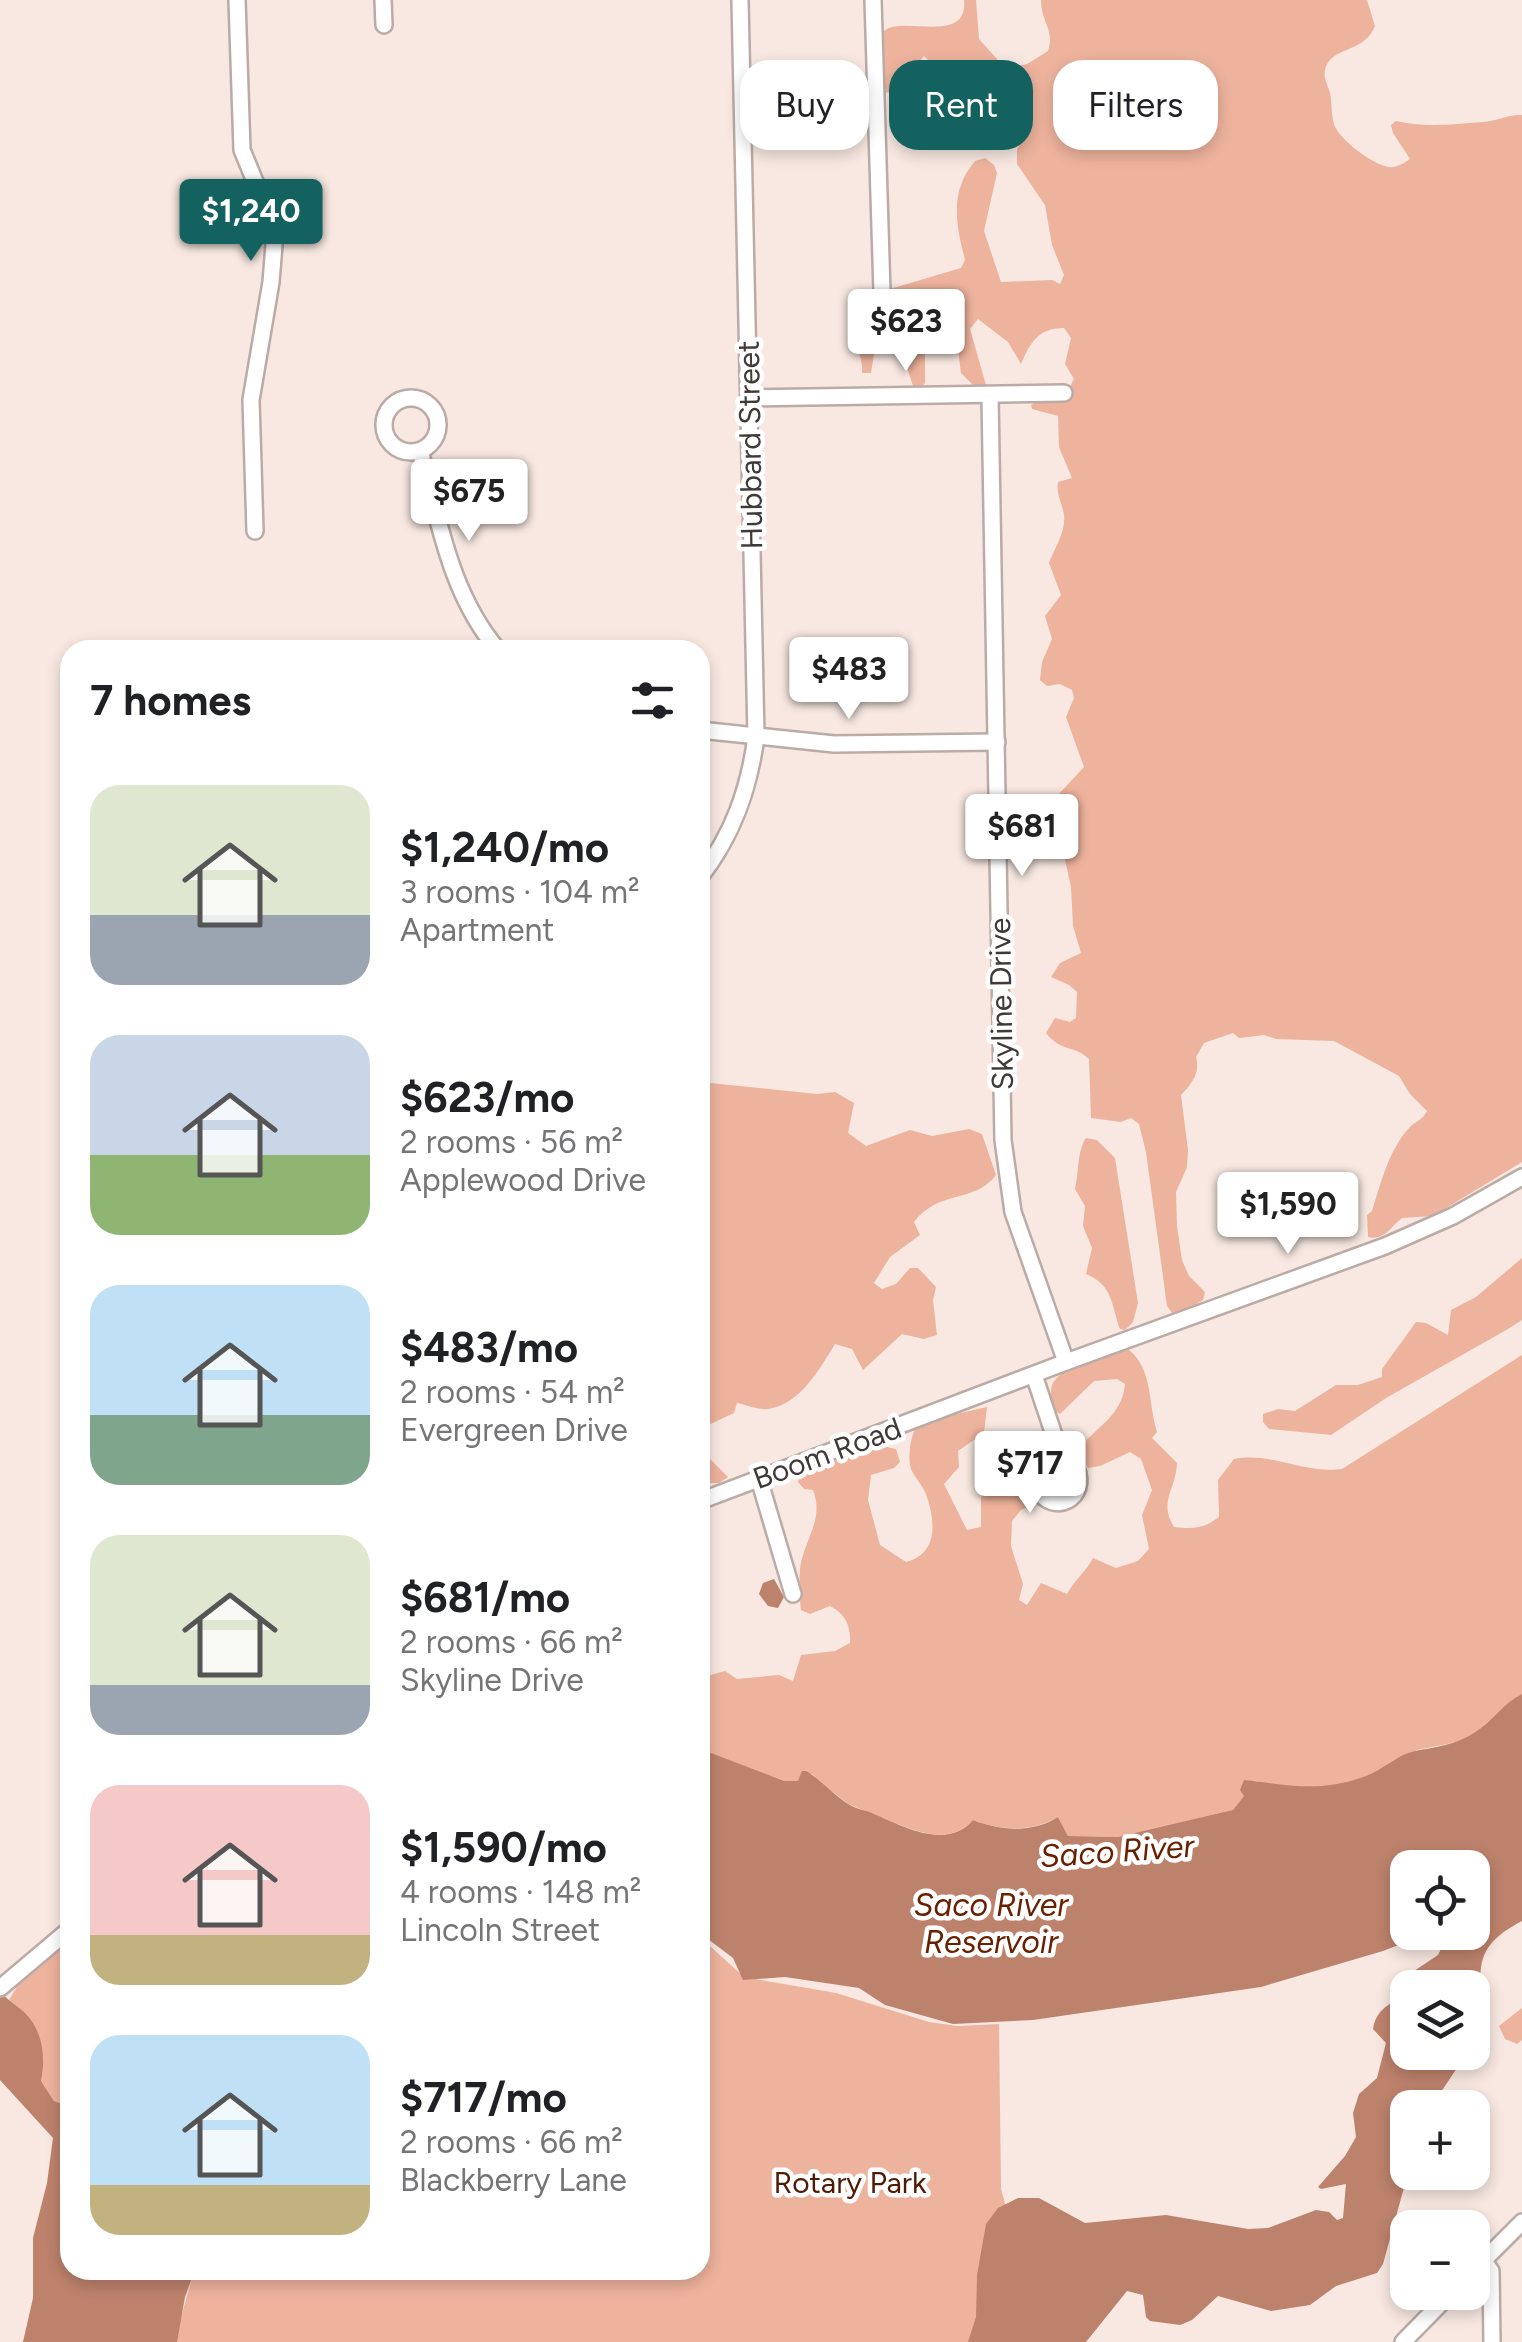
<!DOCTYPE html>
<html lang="en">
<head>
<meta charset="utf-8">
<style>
  :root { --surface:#fff; --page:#f2f2f2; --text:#202124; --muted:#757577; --accent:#136260 }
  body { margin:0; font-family:Figtree,sans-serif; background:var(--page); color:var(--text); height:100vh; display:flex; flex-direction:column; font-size:38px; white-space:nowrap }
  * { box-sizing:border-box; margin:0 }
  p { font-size:32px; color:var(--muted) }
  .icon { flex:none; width:55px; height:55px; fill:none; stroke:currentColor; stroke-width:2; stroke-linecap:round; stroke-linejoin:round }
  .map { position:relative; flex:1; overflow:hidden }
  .details { position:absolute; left:60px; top:640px; width:650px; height:1640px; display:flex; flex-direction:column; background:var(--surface); border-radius:30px; box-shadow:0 5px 15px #0003 }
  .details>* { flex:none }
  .hud { position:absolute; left:740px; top:60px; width:630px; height:90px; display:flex; gap:20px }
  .tools { position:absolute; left:1390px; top:1850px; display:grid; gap:20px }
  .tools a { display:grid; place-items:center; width:100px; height:100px; border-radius:20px; background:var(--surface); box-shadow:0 5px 15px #0003; font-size:50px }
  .price { position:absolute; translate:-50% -85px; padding:0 22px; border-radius:10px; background:#fff; color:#222; font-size:32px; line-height:65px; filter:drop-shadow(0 2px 5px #0008) }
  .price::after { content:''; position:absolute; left:50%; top:60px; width:30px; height:22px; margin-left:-15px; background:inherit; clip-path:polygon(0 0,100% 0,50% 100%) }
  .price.selected { background:var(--accent); color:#fff }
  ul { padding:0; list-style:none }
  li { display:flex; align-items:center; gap:30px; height:250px; padding:0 30px }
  li span { display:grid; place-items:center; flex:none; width:280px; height:200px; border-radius:30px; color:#555 }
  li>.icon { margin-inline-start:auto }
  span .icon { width:120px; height:120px; fill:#fffc; stroke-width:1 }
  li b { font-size:42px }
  h2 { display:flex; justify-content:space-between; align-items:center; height:120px; padding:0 30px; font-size:42px }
  .tag { padding:0 35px; border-radius:30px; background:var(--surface); box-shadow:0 5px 15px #0003; font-size:35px; line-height:90px }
  .tag.selected { background:var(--accent); color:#fff }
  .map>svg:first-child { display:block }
</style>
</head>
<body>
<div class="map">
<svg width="1522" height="2342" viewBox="0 0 1522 2342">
  <rect width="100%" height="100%" fill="#f8e8e1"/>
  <g fill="#eeb39d">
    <path d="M964,0H976L979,39L997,59L1002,69L1027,64L1048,51C1055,30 1041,22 1041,0H1367L1375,26C1363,55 1331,45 1325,70C1323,78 1328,85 1330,93C1332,103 1331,115 1334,124C1338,139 1375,166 1389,167C1397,168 1404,163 1410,159L1393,133L1391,125L1396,121C1424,128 1454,124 1483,122C1497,121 1509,114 1522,115V1162L1433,1216L1402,1218C1391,1226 1385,1241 1368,1237L1367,1215L1372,1211C1381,1183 1389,1149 1410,1127C1417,1120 1422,1121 1427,1111L1410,1094L1399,1076L1334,1041L1276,1039L1264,1035L1239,1038L1233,1033L1204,1043L1196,1057C1201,1072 1191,1085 1181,1095L1188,1150L1187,1167L1176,1192L1177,1226L1182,1260L1189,1276L1205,1292L1203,1300L1184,1312L1172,1313L1167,1306L1146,1152L1139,1124L1131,1118L1121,1122L1091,1118L1089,1059C1073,1044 1062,1053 1046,1033L1055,1018L1070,1022L1076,1018L1077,992L1069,985L1051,977L1060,963L1081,953L1073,926L1071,887L1065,860L1067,840L1057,796L1084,767L1066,717L1074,698L1072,690L1060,684L1047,686L1040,680L1042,662L1052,639L1045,616L1061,595L1049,563C1055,547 1066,532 1064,515C1062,502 1056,495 1058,482L1072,478L1059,447L1058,416L1032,409L1031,405L1038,401L1064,398L1074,379L1065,364L1071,338L1064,328C1038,328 1030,343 1021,364L1008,342L978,319L970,329L986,385L974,386L961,373L957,343L947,334L932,333L925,341V383L919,389L913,386L907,367L909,348C900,340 887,340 876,342L871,373H862C864,352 847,335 853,313L890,289L961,268L965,260C956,225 949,191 975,161L985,158L994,165L997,173L984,231L1001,282L1052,280L1060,284L1064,275L1052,245L1045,205L1017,164V149L1023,140C1006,140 989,156 970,148C955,142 958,128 955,115C951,97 946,88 961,73L934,66L924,56L906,76V85L893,93L883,92C885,75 876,52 881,36C890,9 969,50 964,0Z"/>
    <path d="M700,1082L817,1094L835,1092L854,1103L848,1133L866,1146L910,1130L932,1136L969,1129L982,1134L996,1175C974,1204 939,1189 914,1222L920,1235L890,1257L874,1283L882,1289L896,1284L910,1268H918L936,1287L933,1300L937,1335L924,1339L902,1334L863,1370L852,1349L835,1344C820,1368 800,1405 768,1409C759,1410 746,1405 737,1403L734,1413L700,1429Z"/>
    <path d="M1086,1138L1097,1140L1115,1158L1138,1303L1133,1322L1125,1330L1120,1329C1111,1304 1113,1285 1086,1274L1092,1248L1083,1226L1085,1206L1075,1189C1079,1173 1077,1151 1086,1138Z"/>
    <polygon points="1522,1258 1522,1320 1508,1329 1386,1398 1331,1435 1269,1429 1263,1422 1263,1414 1278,1409 1295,1411 1336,1385 1358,1385 1382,1377 1382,1369 1416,1322 1426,1323 1448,1335 1451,1310 1476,1297"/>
    <path d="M1129,1350C1153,1369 1148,1403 1157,1432L1152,1438L1177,1463C1176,1490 1158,1501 1174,1527C1192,1529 1204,1529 1219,1517L1218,1480L1234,1459C1272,1452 1305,1474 1342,1469L1522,1355V1694C1503,1704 1492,1721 1475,1733C1451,1748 1431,1744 1409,1753C1397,1758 1387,1766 1376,1772C1341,1790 1293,1794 1256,1781L1233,1810L1211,1817L1118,1837L1068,1836L1058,1817C1033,1832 1001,1831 973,1820C946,1851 902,1825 871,1813C864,1810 856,1808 849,1804C836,1796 824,1784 812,1774L799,1781H784L723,1760L700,1757V1678L725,1671L737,1679L779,1675L793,1681L801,1655L835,1651L850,1643C851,1627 846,1614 830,1606L810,1614L801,1610C800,1603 799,1577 800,1569C803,1541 825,1520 813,1490L804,1489L798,1482L799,1471L873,1444L896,1449L900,1462L894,1468L871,1475L868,1500L880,1545L906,1562C937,1554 936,1524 927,1497C924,1486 915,1479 911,1469C907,1456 911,1434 918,1423L987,1407L984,1433L958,1451L959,1467L944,1484L967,1530L981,1527V1497L1012,1477L1013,1464L1021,1457L1027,1461L1033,1499L1030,1506L1021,1510L1012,1521L1011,1546L1023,1584L1019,1600L1027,1605L1041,1583L1067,1594C1075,1579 1086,1572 1093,1558L1116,1568L1138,1561L1149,1549L1142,1515L1152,1490L1141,1459L1130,1452L1100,1466L1088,1468L1078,1450C1096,1426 1122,1417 1125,1384L1117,1379L1094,1381L1060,1414L1051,1408C1052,1400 1049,1390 1053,1383C1063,1365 1110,1352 1129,1350Z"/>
    <polygon points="700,1443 707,1456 728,1477 719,1483 707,1483 700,1470"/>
    <path d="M700,1937L744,1977L836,1993L929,2022L957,2026L999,2024L1001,2189L1033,2304L1034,2342H172C183,2318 186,2294 195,2270H700Z"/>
    <path d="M70,1941V2097L60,2103L54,2101L41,2081C49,2043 33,2025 9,2000L18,1985Z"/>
    <polygon points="1522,2008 1522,2040 1517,2044 1505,2039 1499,2026"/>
  </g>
  <g fill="#bd826c">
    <polygon points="774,1579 784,1597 778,1608 768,1606 759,1594 763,1583"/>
    <path d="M1522,1694V1921C1486,1940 1475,1957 1483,1999C1485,2008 1487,2014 1484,2023C1482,2030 1476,2037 1473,2044L1472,1988H1408V2052L1467,2053L1431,2107L1408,2108V2173L1383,2264L1377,2273L1336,2286L1310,2305L1271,2311L1218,2296L1192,2320L1180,2325L1150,2321L1146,2317L1143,2295L1127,2291L1086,2342H968L976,2317L977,2275L986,2224L998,2208L1018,2198H1039L1085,2223L1166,2215L1248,2229L1268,2228L1316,2210L1329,2212L1337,2220L1343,2218L1346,2184L1321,2189L1318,2187L1345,2156L1356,2137L1353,2113L1359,2094L1377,2078L1386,2043L1373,2029C1376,2011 1387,2005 1402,1997L1414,1971L1438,1955L1442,1947L1439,1936L1434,1933L1472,1932V1868H1408V1932L1429,1933L1383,1951L1261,1987L1033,2020L953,2024L885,2005L859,1988L785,1977L743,1980L733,1958L700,1933V1787L706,1777L700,1775V1757L711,1753L784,1781H798L802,1771H806C822,1780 834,1796 850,1805C856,1809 865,1810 872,1813C902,1826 947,1851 973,1820C1000,1831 1034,1833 1058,1817L1068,1836L1118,1837L1233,1810L1244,1796L1240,1790L1244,1780C1290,1785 1320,1793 1366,1776C1383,1770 1398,1754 1415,1751C1436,1747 1455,1745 1474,1733C1492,1722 1502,1704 1522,1694Z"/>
    <path d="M0,1991C7,2000 16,2005 24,2012C43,2030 46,2058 41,2081L54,2101L60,2103L70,2097V2270H195L185,2297L177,2342H23L33,2298V2238L47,2183L53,2138L0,2080Z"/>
  </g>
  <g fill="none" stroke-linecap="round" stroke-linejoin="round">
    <g stroke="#bbaba6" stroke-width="20">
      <g id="minor">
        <polyline points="237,0 242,150 268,213 274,245 271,282 251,400 255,531"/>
        <polyline points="383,0 384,25"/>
        <polyline points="873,0 882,292"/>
        <polyline points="990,396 1003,1140 1013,1212 1066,1362"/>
        <circle cx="411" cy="425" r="27"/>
        <polyline points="750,398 1064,393"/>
        <path d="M420,451C439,520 450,594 498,650"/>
        <polyline points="700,730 834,744 997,742"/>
        <path d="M700,877C733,835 749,789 756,737L740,0"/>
        <path d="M1034,1375L1058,1447V1459L1039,1469L1037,1489C1054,1517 1089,1498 1076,1468L1058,1459"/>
        <polyline points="759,1479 793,1594"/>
        <polyline points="700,1501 1066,1362 1385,1246 1453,1216 1522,1177"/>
        <polyline points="0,1988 70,1929"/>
        <polyline points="1484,2261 1491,2271 1492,2342"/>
        <polyline points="1472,2272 1522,2222"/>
        <polyline points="1403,2342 1452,2292"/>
      </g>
    </g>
    <use href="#minor" stroke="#fff" stroke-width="15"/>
  </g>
  <g text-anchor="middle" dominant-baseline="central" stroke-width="9" stroke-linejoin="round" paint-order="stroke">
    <g font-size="30" fill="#3f3937" stroke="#fff">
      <text transform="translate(750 445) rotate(-91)">Hubbard Street</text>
      <text transform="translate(1001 1004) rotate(-91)">Skyline Drive</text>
      <text transform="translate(827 1453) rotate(-20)">Boom Road</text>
    </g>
    <g font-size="30" fill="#4f1902" stroke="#fff">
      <text x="850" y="2182">Rotary Park</text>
    </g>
    <g font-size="32" font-style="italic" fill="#682000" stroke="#fff">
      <text transform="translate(1117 1851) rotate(-4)">Saco River</text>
      <text x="991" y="1905">Saco River<tspan x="991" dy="37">Reservoir</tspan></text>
    </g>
  </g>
</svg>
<div class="tools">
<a><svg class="icon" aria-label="locate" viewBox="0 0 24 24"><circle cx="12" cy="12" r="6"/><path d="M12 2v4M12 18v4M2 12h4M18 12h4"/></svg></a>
<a><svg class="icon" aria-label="layers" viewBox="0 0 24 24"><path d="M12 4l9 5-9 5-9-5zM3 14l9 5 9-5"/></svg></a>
<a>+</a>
<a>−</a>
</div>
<b class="price selected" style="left:251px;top:264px">$1,240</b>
<b class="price" style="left:906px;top:374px">$623</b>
<b class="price" style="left:469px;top:544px">$675</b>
<b class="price" style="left:849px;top:722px">$483</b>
<b class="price" style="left:1022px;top:879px">$681</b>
<b class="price" style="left:1288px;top:1257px">$1,590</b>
<b class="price" style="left:1030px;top:1516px">$717</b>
<div class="hud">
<a class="tag">Buy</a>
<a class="tag selected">Rent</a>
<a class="tag">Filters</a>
</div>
<section class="details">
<h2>7 homes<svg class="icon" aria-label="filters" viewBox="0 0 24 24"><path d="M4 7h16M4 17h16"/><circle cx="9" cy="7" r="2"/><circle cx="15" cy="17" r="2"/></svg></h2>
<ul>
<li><span style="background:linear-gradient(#dfe7d0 65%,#9aa5b1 0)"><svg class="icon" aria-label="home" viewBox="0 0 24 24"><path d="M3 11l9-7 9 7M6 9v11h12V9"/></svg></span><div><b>$1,240/mo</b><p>3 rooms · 104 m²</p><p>Apartment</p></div></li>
<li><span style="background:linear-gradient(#c9d6e8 60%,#8fb573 0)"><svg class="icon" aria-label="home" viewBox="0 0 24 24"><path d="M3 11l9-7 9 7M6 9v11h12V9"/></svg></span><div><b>$623/mo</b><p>2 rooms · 56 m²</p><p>Applewood Drive</p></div></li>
<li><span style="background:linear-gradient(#bfe0f5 65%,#7fa58c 0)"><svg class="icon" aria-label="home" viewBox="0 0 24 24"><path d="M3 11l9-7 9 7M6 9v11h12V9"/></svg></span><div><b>$483/mo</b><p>2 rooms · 54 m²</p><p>Evergreen Drive</p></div></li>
<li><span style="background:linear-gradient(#dfe7d0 75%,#9aa5b1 0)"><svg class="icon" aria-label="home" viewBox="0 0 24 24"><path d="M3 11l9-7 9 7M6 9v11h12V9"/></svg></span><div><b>$681/mo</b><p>2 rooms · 66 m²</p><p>Skyline Drive</p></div></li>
<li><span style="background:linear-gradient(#f6c9c9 75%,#c2b280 0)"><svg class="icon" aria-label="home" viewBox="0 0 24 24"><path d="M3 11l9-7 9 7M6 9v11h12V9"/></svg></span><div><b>$1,590/mo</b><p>4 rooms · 148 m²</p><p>Lincoln Street</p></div></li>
<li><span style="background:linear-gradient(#bfe0f5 75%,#c2b280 0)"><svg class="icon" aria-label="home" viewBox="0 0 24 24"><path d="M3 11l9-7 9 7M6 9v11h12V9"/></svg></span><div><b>$717/mo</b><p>2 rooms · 66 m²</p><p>Blackberry Lane</p></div></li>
</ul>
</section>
</div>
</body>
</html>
